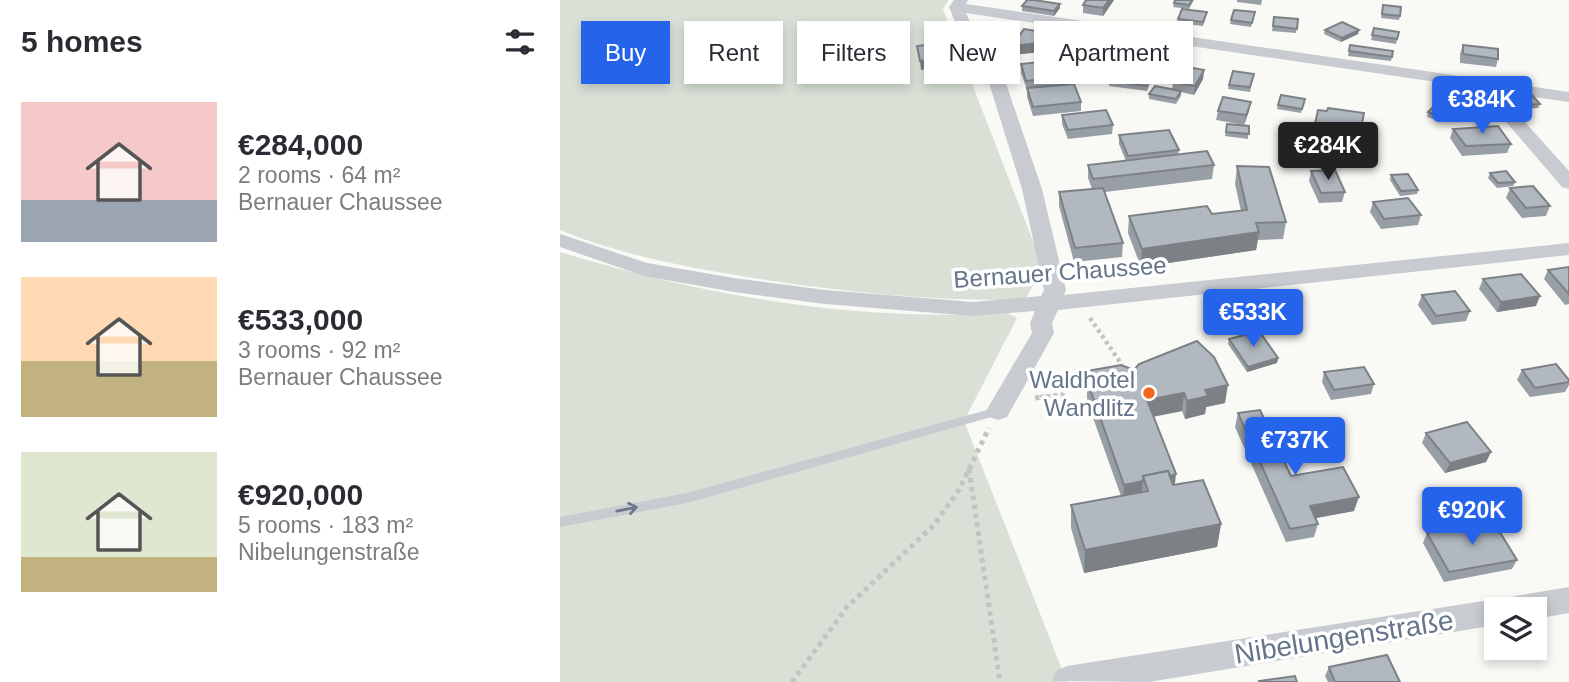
<!DOCTYPE html>
<html lang="en">
<head>
<meta charset="utf-8">
<style>
  :root { --surface:#fff; --page:#f7f7f7; --text:#2b2b33; --muted:#7c7c81; --accent:#2563eb }
  body { margin:0; font-family:Helvetica,sans-serif; background:var(--page); color:var(--text); height:100vh; display:flex; flex-direction:column; font-size:26px; white-space:nowrap }
  * { box-sizing:border-box; margin:0 }
  p { font-size:23px; color:var(--muted) }
  .icon { flex:none; width:38px; height:38px; fill:none; stroke:currentColor; stroke-width:2; stroke-linecap:round; stroke-linejoin:round }
  .map { position:relative; flex:1; overflow:hidden }
  .panel { display:flex; flex-direction:column; background:var(--surface); width:560px }
  .panel>* { flex:none }
  .banner { position:absolute; left:21px; top:21px; width:665px; height:63px; display:flex; gap:14px }
  .tools { position:absolute; left:924px; top:597px; display:grid; gap:14px }
  .tools a { display:grid; place-items:center; width:63px; height:63px; border-radius:0px; background:var(--surface); box-shadow:0 4px 10px #0003; font-size:35px }
  .price { position:absolute; translate:-50% -60px; padding:0 16px; border-radius:7px; background:var(--accent); color:#fff; font-size:23px; line-height:46px; filter:drop-shadow(0 2px 4px #0008) }
  .price::after { content:''; position:absolute; left:50%; top:42px; width:21px; height:16px; margin-left:-10px; background:inherit; clip-path:polygon(0 0,100% 0,50% 100%) }
  .price.active { background:#222; color:#fff }
  ul { padding:0; list-style:none }
  li { display:flex; align-items:center; gap:21px; height:175px; padding:0 21px }
  li span { display:grid; place-items:center; flex:none; width:196px; height:140px; border-radius:0px; color:#555 }
  li>.icon { margin-inline-start:auto }
  span .icon { width:84px; height:84px; fill:#fffc; stroke-width:1 }
  li b { font-size:30px }
  h2 { display:flex; justify-content:space-between; align-items:center; height:84px; padding:0 21px; font-size:30px }
  .pill { padding:0 24px; border-radius:0px; background:var(--surface); box-shadow:0 4px 10px #0003; font-size:24px; line-height:63px }
  .pill.active { background:var(--accent); color:#fff }
  main { display:flex; flex:1; min-height:0 }
  .map>svg:first-child { display:block }
</style>
</head>
<body>
<main>
<section class="panel">
<h2>5 homes<svg class="icon" aria-label="filters" viewBox="0 0 24 24"><path d="M4 7h16M4 17h16"/><circle cx="9" cy="7" r="2"/><circle cx="15" cy="17" r="2"/></svg></h2>
<ul>
<li><span style="background:linear-gradient(#f6c9c9 70%,#9aa5b1 0)"><svg class="icon" aria-label="home" viewBox="0 0 24 24"><path d="M3 11l9-7 9 7M6 9v11h12V9"/></svg></span><div><b>€284,000</b><p>2 rooms · 64 m²</p><p>Bernauer Chaussee</p></div></li>
<li><span style="background:linear-gradient(#ffd9b3 60%,#c2b280 0)"><svg class="icon" aria-label="home" viewBox="0 0 24 24"><path d="M3 11l9-7 9 7M6 9v11h12V9"/></svg></span><div><b>€533,000</b><p>3 rooms · 92 m²</p><p>Bernauer Chaussee</p></div></li>
<li><span style="background:linear-gradient(#dfe7d0 75%,#c2b280 0)"><svg class="icon" aria-label="home" viewBox="0 0 24 24"><path d="M3 11l9-7 9 7M6 9v11h12V9"/></svg></span><div><b>€920,000</b><p>5 rooms · 183 m²</p><p>Nibelungenstraße</p></div></li>
</ul>
</section>
<div class="map">
<svg width="1009" height="682" viewBox="0 0 1009 682">
  <rect width="100%" height="100%" fill="#f9f9f6"/>
  <g fill="#d9e1d7">
    <path d="M2,0H389L383,9L483,267L465,300C378,301 292,293 206,280C136,269 66,257 0,230V1Z"/>
    <path d="M0,252C145,296 295,322 448,313L457,318L404,421L507,682H0Z"/>
  </g>
  <g fill="none" stroke-linecap="round" stroke-linejoin="round">
    <g stroke="#c1c3c6" stroke-width="4.5" stroke-dasharray="3.5 3.5" stroke-linecap="butt">
      <polyline points="530,318 562,365"/>
      <polyline points="480,397 502,395 520,369"/>
    </g>
    <g stroke="#c1c3c6" stroke-width="5" stroke-dasharray="4.5 4.5" stroke-linecap="butt">
      <polyline points="475,398 496,396"/>
      <polyline points="409,469 440,682"/>
      <polyline points="232,682 287,607 374,525 399,490 429,428"/>
    </g>
    <polygon fill="#c8cbd0" fill-rule="evenodd" points="438,407 442,408 444,411 442,414 127,503 0,527 0,517 127,493"/>
    <g fill="#c8cbd0" fill-rule="evenodd">
      <polygon points="394,0 408,0 406,4 1009,92 1009,102 938,92 1009,171 1009,189 1002,187 917,88 406,13 420,45 441,69 482,189 506,290 504,295 1009,243 1009,255 498,310 492,323 494,333 447,417 438,420 429,417 426,411 472,333 470,323 475,311 413,316 265,304 174,292 84,276 0,247 0,234 87,263 174,278 265,290 413,302 481,296 484,290 462,189 425,70 405,47 389,7"/>
      <polygon points="1009,587 1009,613 975,619 975,609 936,609 936,625 589,682 492,681 496,671 507,666 936,599 944,602 955,596"/>
    </g>
  </g>
  <g fill="#989ea5">
    <polygon points="554,0 543,16 523,13 523,5"/>
    <polygon points="634,0 629,9 613,7 614,3"/>
    <polygon points="677,0 702,0 701,5 677,2"/>
    <polygon points="823,5 840,16 839,20 821,18"/>
    <polygon points="462,6 500,8 494,16 462,11"/>
    <polygon points="695,12 691,27 670,24 671,20"/>
    <polygon points="646,17 643,26 617,23 618,19"/>
    <polygon points="714,17 738,19 736,33 712,31"/>
    <polygon points="814,28 839,32 836,44 811,40"/>
    <polygon points="765,30 799,30 798,34 781,42 764,34"/>
    <polygon points="488,33 488,41 481,52 452,55 448,46 448,37"/>
    <polygon points="903,45 938,59 936,67 900,63 900,54"/>
    <polygon points="600,49 599,58 591,71 558,65 559,56"/>
    <polygon points="789,50 832,57 831,61 788,56"/>
    <polygon points="538,59 536,67 509,65 509,61"/>
    <polygon points="461,64 513,76 513,84 521,102 521,111 473,116 467,97 467,90 461,73"/>
    <polygon points="644,70 643,79 634,95 621,92 621,96 616,104 589,99 589,94 612,89 613,82"/>
    <polygon points="694,74 690,92 668,89 669,85"/>
    <polygon points="590,78 590,83 587,91 549,86 549,81"/>
    <polygon points="956,95 980,104 978,108 964,109 955,99"/>
    <polygon points="745,99 741,113 717,109 718,105"/>
    <polygon points="691,102 689,111 684,125 656,120 658,111"/>
    <polygon points="758,110 799,140 797,150 751,142"/>
    <polygon points="868,112 888,113 880,121 867,117"/>
    <polygon points="502,115 553,125 552,134 508,139 502,124"/>
    <polygon points="667,124 689,126 688,139 665,136"/>
    <polygon points="893,129 951,144 947,153 902,156 890,138"/>
    <polygon points="559,135 619,150 618,154 654,165 652,179 545,192 563,243 562,257 514,262 499,206 499,192 532,189 528,178 528,165 566,161 559,144"/>
    <polygon points="677,166 726,222 723,239 698,240 696,250 581,267 568,233 569,216 652,214 681,211 675,184"/>
    <polygon points="751,171 785,192 782,202 759,203 749,181"/>
    <polygon points="930,173 955,182 953,186 937,188 928,178"/>
    <polygon points="831,175 858,190 857,194 840,196 830,180"/>
    <polygon points="950,188 990,206 986,216 962,218 946,198"/>
    <polygon points="813,202 861,215 858,225 821,229 810,212"/>
    <polygon points="1009,267 1009,304 1005,305 984,279 988,270"/>
    <polygon points="923,279 976,306 937,312 919,289"/>
    <polygon points="862,295 910,311 906,321 872,325 858,305"/>
    <polygon points="669,339 718,358 717,363 687,372 668,344"/>
    <polygon points="962,370 1009,380 1009,385 1005,392 970,397 957,380"/>
    <polygon points="527,371 665,403 646,407 645,414 625,419 622,411 593,417 615,485 661,524 657,547 524,573 511,528 511,505 561,496 527,401"/>
    <polygon points="764,372 814,384 811,394 771,400 762,382"/>
    <polygon points="678,413 731,476 794,511 755,518 758,524 754,537 726,542 675,427"/>
    <polygon points="866,433 931,452 926,462 885,473 862,443"/>
    <polygon points="867,533 957,560 952,569 884,582 863,543"/>
    <polygon points="769,667 840,682 768,682 765,676"/>
  </g>
  <g fill="#7c8186">
    <polygon points="549,0 554,0 543,16 543,8"/>
    <polygon points="500,4 500,8 494,16 494,11"/>
    <polygon points="799,30 798,34 781,42 782,38"/>
    <polygon points="488,33 488,41 481,52 452,55 451,46"/>
    <polygon points="600,49 599,58 591,71 592,62"/>
    <polygon points="385,58 386,67 361,70 360,61"/>
    <polygon points="644,70 643,79 634,95 635,86"/>
    <polygon points="691,102 689,111 684,125 686,115"/>
    <polygon points="889,108 888,113 880,121 881,117"/>
    <polygon points="699,232 696,250 581,267 582,249"/>
    <polygon points="980,296 976,306 937,312 941,302"/>
    <polygon points="718,358 717,363 687,372 688,367"/>
    <polygon points="668,385 665,403 646,407 645,414 625,419 627,401 645,390"/>
    <polygon points="624,393 622,411 585,418 587,400"/>
    <polygon points="931,452 926,462 885,473 890,463"/>
    <polygon points="616,474 614,492 588,491 585,481"/>
    <polygon points="583,481 581,499 563,503 564,485"/>
    <polygon points="799,497 794,511 746,520 750,506"/>
    <polygon points="661,524 657,547 524,573 525,550"/>
  </g>
  <g fill="#b1b8c0" stroke="#7c8186" stroke-width="2">
    <polygon points="467,0 474,0 500,4 494,11 462,6"/>
    <polygon points="526,0 549,0 543,8 523,5"/>
    <polygon points="615,0 632,0 629,5 614,3"/>
    <polygon points="823,5 841,7 840,16 822,14"/>
    <polygon points="622,9 647,12 643,22 618,19"/>
    <polygon points="674,10 695,12 692,23 671,20"/>
    <polygon points="714,17 738,19 737,29 713,26"/>
    <polygon points="782,22 799,30 782,38 765,30"/>
    <polygon points="814,28 839,32 837,39 812,35"/>
    <polygon points="464,29 488,33 481,43 451,46 448,37 459,36"/>
    <polygon points="381,43 385,58 360,61 357,46"/>
    <polygon points="567,44 600,49 592,62 559,56"/>
    <polygon points="790,45 833,51 832,57 789,51"/>
    <polygon points="903,45 938,49 938,59 903,54"/>
    <polygon points="512,52 538,54 536,63 509,61"/>
    <polygon points="506,59 513,76 466,81 461,64"/>
    <polygon points="622,66 644,70 635,86 613,82"/>
    <polygon points="673,71 694,74 690,87 669,85"/>
    <polygon points="552,74 590,78 587,86 549,81"/>
    <polygon points="514,84 521,102 473,107 467,88"/>
    <polygon points="595,86 621,91 616,99 589,94"/>
    <polygon points="970,93 980,104 965,105 956,95"/>
    <polygon points="721,95 745,99 742,109 718,105"/>
    <polygon points="663,97 691,102 686,115 658,111"/>
    <polygon points="876,104 889,108 881,117 868,112"/>
    <polygon points="768,108 804,113 799,140 753,133 758,110 767,111"/>
    <polygon points="546,110 553,125 508,130 502,115"/>
    <polygon points="667,124 689,126 689,134 666,132"/>
    <polygon points="938,126 951,144 906,146 893,129"/>
    <polygon points="609,130 619,150 568,156 559,135"/>
    <polygon points="647,151 654,165 533,179 528,165"/>
    <polygon points="677,166 709,167 726,222 696,223 699,232 582,249 569,216 647,206 652,214 687,210"/>
    <polygon points="775,170 785,192 761,193 751,171"/>
    <polygon points="946,171 955,182 938,183 930,173"/>
    <polygon points="848,174 858,190 841,191 831,175"/>
    <polygon points="973,186 990,206 966,208 950,188"/>
    <polygon points="543,188 563,243 515,248 499,192"/>
    <polygon points="848,198 861,215 824,219 813,202"/>
    <polygon points="1009,267 1009,294 988,270"/>
    <polygon points="961,274 980,296 941,302 923,279"/>
    <polygon points="895,291 910,311 876,316 862,295"/>
    <polygon points="699,331 718,358 688,367 669,339"/>
    <polygon points="637,341 654,357 668,385 645,390 648,396 627,401 624,393 587,400 616,474 610,476 608,471 583,476 583,481 564,485 528,383 532,381 527,371 561,365 574,370 579,364"/>
    <polygon points="996,364 1009,380 1009,382 975,388 962,370"/>
    <polygon points="804,367 814,384 774,390 764,372"/>
    <polygon points="700,410 731,476 783,467 799,497 750,506 758,524 730,529 678,413"/>
    <polygon points="907,422 931,452 890,463 866,433"/>
    <polygon points="608,471 613,485 643,480 661,524 525,550 511,505 588,491 583,476"/>
    <polygon points="933,521 957,560 889,572 867,533"/>
    <polygon points="827,655 840,682 775,682 769,667"/>
    <polygon points="735,676 737,682 699,682 699,681"/>
  </g>
  <defs><path id="oneway-shaft" d="M-6 0H5M1.5-3L5.5 0L1.5 3" fill="none" stroke-width="1.6" stroke-linecap="round" stroke-linejoin="round" transform="scale(1.75)"/></defs>
  <use stroke="#6a798e" href="#oneway-shaft" transform="translate(67 509) rotate(-11)"/>
  <circle fill="#f3681c" stroke="#fff" stroke-width="2.5" cx="589" cy="393" r="7"/>
  <g text-anchor="middle" dominant-baseline="central" stroke-width="7" stroke-linejoin="round" paint-order="stroke">
    <g font-size="24" fill="#65758a" stroke="#fff">
      <text transform="translate(500 272) rotate(-4)">Bernauer Chaussee</text>
    </g>
    <g font-size="24" fill="#65758a" stroke="#fff" text-anchor="end">
      <text x="575" y="379">Waldhotel<tspan x="575" dy="28">Wandlitz</tspan></text>
    </g>
    <g font-size="28" fill="#65758a" stroke="#fff">
      <text transform="translate(784 637) rotate(-9)">Nibelungenstraße</text>
    </g>
  </g>
</svg>
<div class="tools">
<a><svg class="icon" aria-label="layers" viewBox="0 0 24 24"><path d="M12 4l9 5-9 5-9-5zM3 14l9 5 9-5"/></svg></a>
</div>
<b class="price" style="left:922px;top:136px">€384K</b>
<b class="price active" style="left:768px;top:182px">€284K</b>
<b class="price" style="left:693px;top:349px">€533K</b>
<b class="price" style="left:735px;top:477px">€737K</b>
<b class="price" style="left:912px;top:547px">€920K</b>
<div class="banner">
<a class="pill active">Buy</a>
<a class="pill">Rent</a>
<a class="pill">Filters</a>
<a class="pill">New</a>
<a class="pill">Apartment</a>
</div>
</div>
</main>
</body>
</html>
